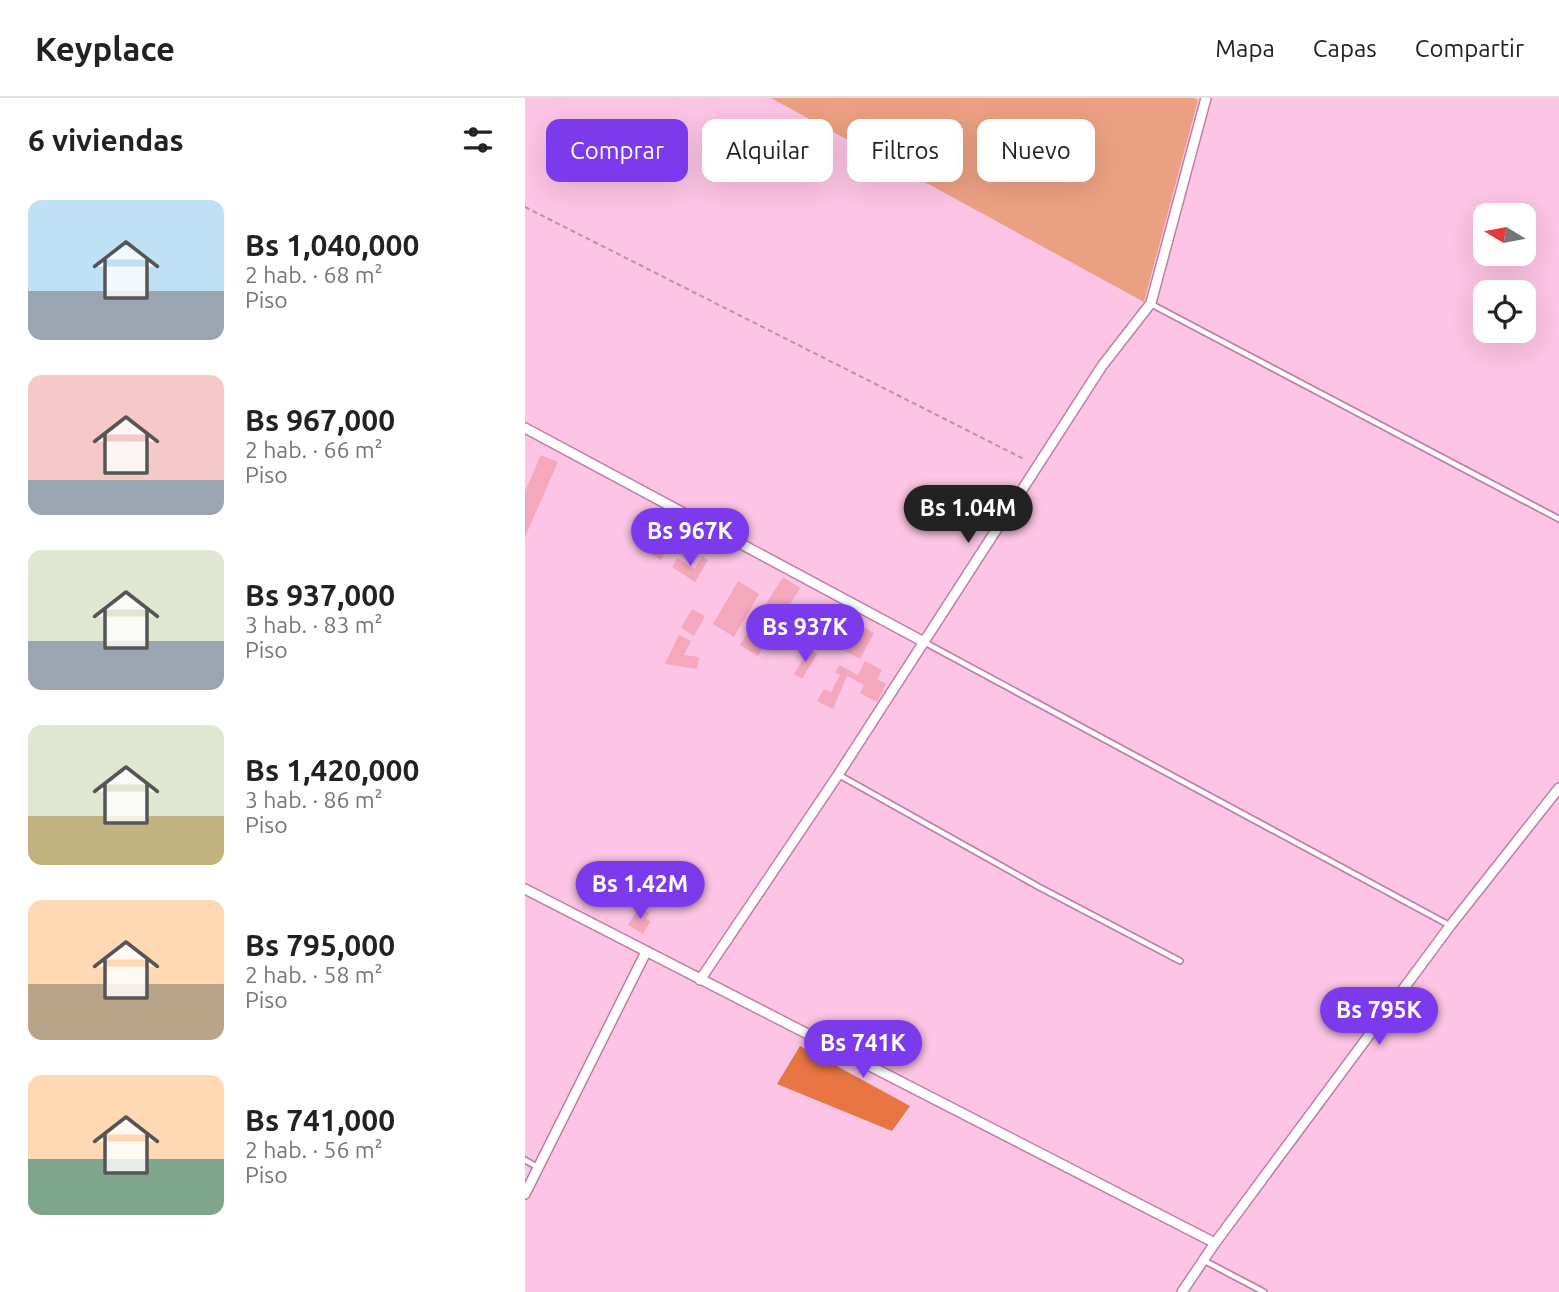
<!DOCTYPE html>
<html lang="es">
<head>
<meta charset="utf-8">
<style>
  :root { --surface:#fff; --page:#f6f6f6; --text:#222; --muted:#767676; --line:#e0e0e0; --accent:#7c3aed }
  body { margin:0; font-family:Ubuntu,sans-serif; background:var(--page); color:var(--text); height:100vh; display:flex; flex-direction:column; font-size:26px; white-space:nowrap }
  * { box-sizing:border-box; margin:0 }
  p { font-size:23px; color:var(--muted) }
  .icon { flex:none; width:38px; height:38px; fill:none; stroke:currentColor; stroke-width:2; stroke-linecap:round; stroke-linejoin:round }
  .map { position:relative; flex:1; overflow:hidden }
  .sheet { display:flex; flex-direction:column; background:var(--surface); width:525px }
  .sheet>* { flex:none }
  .hud { position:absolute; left:21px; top:21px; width:665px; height:63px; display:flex; gap:14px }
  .needle { width:46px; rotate:280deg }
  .controls { position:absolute; left:948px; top:105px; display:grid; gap:14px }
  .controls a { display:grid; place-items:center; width:63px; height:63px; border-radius:14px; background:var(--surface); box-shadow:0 7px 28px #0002; font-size:35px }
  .price { position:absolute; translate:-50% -60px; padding:0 16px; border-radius:24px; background:var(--accent); color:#fff; font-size:23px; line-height:46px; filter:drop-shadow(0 2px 4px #0008) }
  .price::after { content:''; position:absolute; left:50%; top:42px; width:21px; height:16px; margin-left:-10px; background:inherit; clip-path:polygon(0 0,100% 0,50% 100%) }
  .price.current { background:#222; color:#fff }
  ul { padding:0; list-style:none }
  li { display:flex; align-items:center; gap:21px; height:175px; padding:0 28px }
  li span { display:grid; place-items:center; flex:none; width:196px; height:140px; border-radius:14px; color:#555 }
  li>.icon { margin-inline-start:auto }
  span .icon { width:84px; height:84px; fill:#fffc; stroke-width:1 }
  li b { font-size:30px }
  h2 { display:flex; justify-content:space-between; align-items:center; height:84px; padding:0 28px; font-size:30px }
  .tag { padding:0 24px; border-radius:14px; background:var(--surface); box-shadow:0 7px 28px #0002; font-size:24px; line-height:63px }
  .tag.current { background:var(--accent); color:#fff }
  header { display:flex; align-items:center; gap:42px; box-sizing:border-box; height:98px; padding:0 35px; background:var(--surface); border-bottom:2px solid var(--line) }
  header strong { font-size:33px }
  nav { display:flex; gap:38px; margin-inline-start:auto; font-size:24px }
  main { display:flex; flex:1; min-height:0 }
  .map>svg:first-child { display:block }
</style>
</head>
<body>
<header>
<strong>Keyplace</strong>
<nav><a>Mapa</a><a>Capas</a><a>Compartir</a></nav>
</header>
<main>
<section class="sheet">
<h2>6 viviendas<svg class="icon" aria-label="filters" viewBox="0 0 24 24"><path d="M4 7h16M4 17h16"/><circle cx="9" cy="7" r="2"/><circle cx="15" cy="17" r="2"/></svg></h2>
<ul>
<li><span style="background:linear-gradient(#bfe0f5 65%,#9aa5b1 0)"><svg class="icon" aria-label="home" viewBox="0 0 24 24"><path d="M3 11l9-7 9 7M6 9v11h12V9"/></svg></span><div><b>Bs 1,040,000</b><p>2 hab. · 68 m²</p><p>Piso</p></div></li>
<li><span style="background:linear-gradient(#f6c9c9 75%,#9aa5b1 0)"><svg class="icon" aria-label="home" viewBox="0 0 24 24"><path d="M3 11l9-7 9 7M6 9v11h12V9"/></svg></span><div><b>Bs 967,000</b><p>2 hab. · 66 m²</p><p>Piso</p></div></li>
<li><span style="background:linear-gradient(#dfe7d0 65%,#9aa5b1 0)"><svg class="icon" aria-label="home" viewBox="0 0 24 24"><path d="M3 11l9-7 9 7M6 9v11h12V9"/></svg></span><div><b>Bs 937,000</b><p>3 hab. · 83 m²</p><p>Piso</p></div></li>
<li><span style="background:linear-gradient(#dfe7d0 65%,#c2b280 0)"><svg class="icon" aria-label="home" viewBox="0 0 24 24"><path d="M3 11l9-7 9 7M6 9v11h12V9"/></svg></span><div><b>Bs 1,420,000</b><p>3 hab. · 86 m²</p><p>Piso</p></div></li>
<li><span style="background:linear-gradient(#ffd9b3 60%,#b9a48a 0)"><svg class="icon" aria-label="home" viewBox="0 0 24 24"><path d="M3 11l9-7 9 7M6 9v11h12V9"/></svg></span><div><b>Bs 795,000</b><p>2 hab. · 58 m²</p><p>Piso</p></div></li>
<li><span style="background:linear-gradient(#ffd9b3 60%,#7fa58c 0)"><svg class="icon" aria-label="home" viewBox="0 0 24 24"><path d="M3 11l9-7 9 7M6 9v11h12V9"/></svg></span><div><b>Bs 741,000</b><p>2 hab. · 56 m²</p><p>Piso</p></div></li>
</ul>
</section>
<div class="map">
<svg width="1034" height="1194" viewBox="0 0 1034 1194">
  <rect width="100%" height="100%" fill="#fdc4e5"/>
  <polygon fill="#eca082" points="246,0 669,0 673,2 619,204"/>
  <polygon fill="#e87542" points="275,948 385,1008 367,1033 252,986"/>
  <g fill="#f5a8bc">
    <polygon points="16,357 33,364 0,439 0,393"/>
    <polygon points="163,425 175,432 168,445 156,438"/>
    <polygon points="134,444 143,449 136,462 126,456"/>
    <polygon points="177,458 183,462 170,484 147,469 152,460 170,471"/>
    <polygon points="258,479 275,490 233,558 215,547"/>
    <polygon points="213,483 234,496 209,539 188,526"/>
    <polygon points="167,511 180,518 169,538 156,530"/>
    <polygon points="334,527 349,535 335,561 320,553"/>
    <polygon points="154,537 166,543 159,557 174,559 172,571 140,566"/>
    <polygon points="284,551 292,556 277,581 269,576"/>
    <polygon points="340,563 357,572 352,581 361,586 352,604 335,595 339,587 322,578 308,611 292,603 299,591 306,594 315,577 310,575 314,567 333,577"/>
    <polygon points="114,809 124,815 121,820 125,824 118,836 103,827"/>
  </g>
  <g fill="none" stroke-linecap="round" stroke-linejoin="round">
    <g stroke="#c17ea7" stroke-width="8">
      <g id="lane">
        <polyline points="626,206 1034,421"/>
        <polyline points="399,544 924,827"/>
        <polyline points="314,677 514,789 655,863"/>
        <polyline points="0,1062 12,1069"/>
        <polyline points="680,1163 739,1194"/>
      </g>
    </g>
    <g stroke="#c17ea7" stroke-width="12">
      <g id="street">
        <polyline points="0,330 399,544"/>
        <polyline points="0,791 690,1145"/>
        <polyline points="175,882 313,677 577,268 626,205 681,0"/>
        <polyline points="0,1096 121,854"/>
        <polyline points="657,1194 690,1145 925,828 1034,690"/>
      </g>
    </g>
    <polyline stroke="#be8faa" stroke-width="2" stroke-dasharray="5 3.5" stroke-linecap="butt" points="0,109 499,361"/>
    <use href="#lane" stroke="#fff" stroke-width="4.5"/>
    <use href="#street" stroke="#fff" stroke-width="9"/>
  </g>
</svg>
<div class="controls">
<a><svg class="needle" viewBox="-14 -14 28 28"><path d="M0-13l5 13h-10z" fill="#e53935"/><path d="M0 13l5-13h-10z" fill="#767676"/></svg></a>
<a><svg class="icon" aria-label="locate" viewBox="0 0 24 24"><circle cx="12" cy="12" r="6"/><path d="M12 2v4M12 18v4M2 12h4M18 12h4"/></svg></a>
</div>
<b class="price current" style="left:443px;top:447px">Bs 1.04M</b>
<b class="price" style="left:165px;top:470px">Bs 967K</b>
<b class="price" style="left:280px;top:566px">Bs 937K</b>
<b class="price" style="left:115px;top:823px">Bs 1.42M</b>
<b class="price" style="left:854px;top:949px">Bs 795K</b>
<b class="price" style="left:338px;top:982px">Bs 741K</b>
<div class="hud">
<a class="tag current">Comprar</a>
<a class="tag">Alquilar</a>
<a class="tag">Filtros</a>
<a class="tag">Nuevo</a>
</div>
</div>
</main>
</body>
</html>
